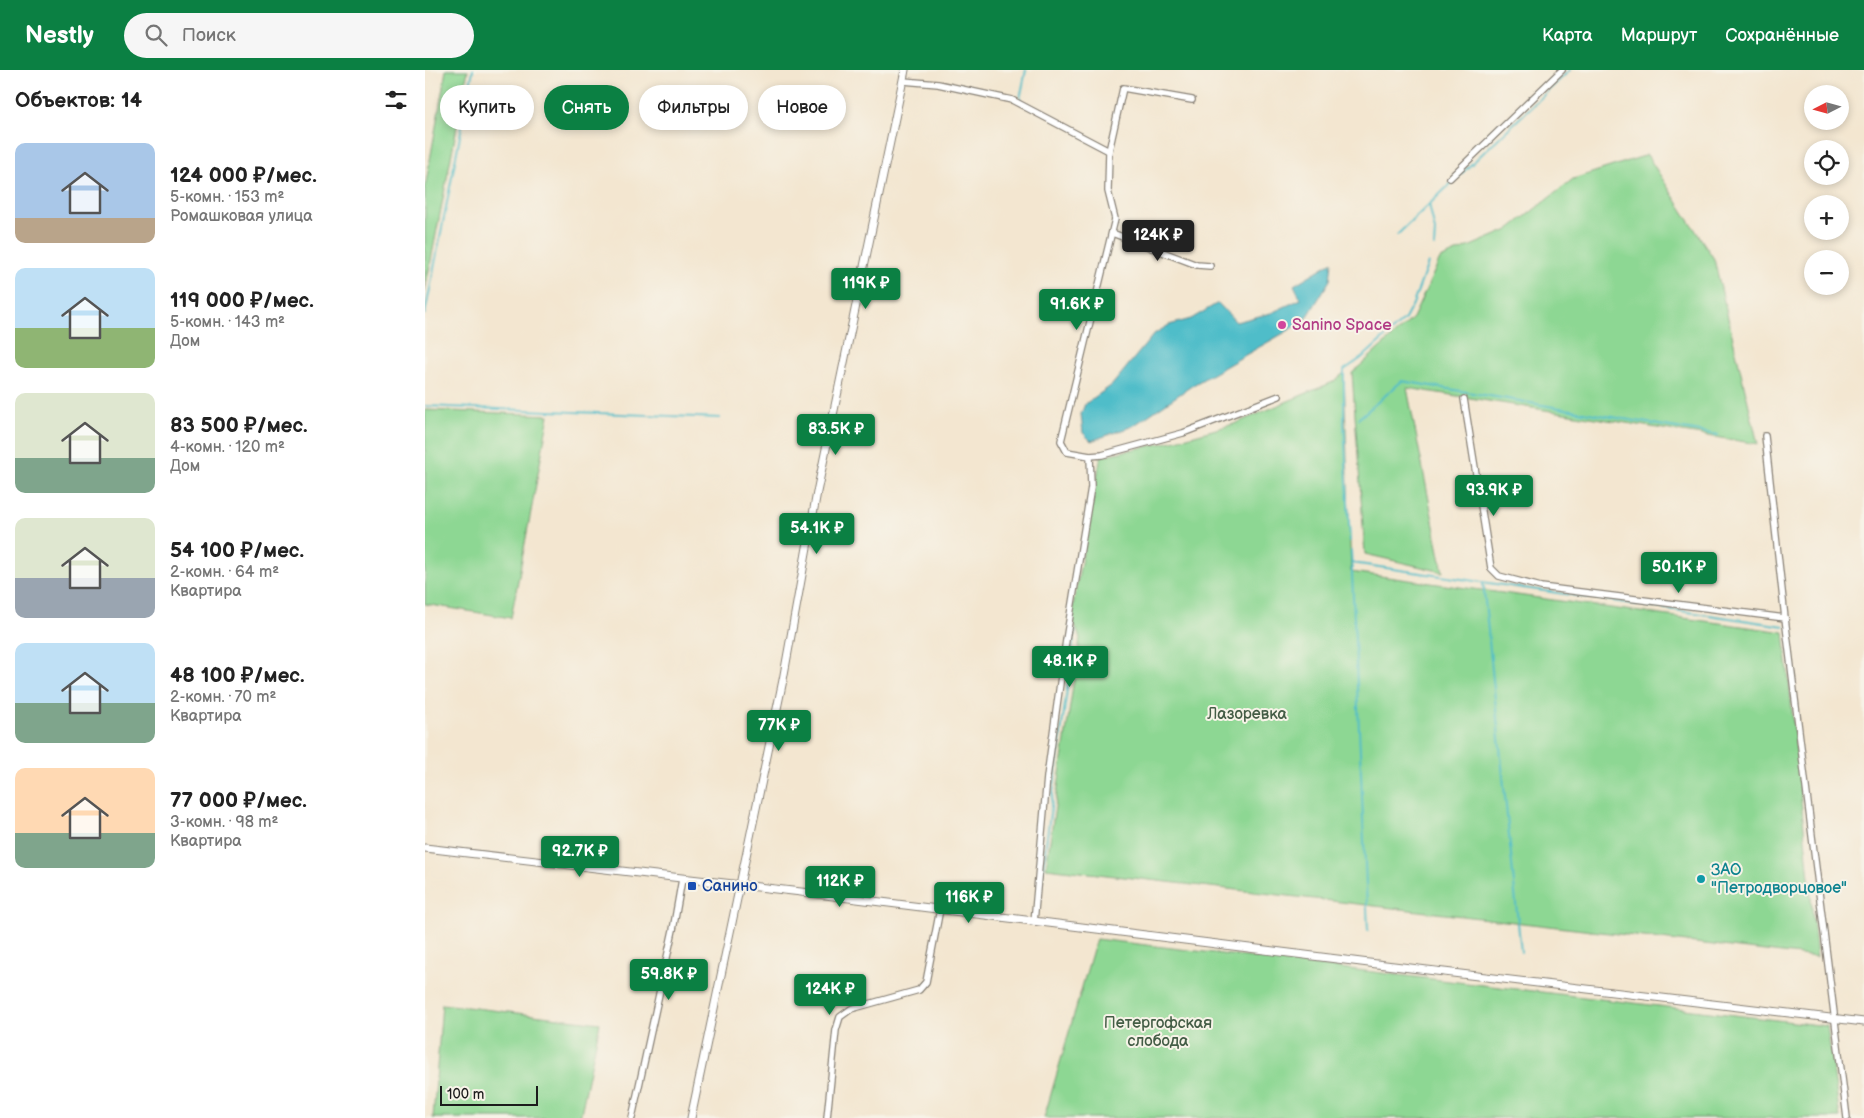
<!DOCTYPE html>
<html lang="ru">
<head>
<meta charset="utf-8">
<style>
  :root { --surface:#fff; --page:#f6f6f6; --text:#222; --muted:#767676; --accent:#0b8043 }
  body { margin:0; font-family:"Balsamiq Sans",sans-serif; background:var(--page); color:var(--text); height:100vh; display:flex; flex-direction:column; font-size:19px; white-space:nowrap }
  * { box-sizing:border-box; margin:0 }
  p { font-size:16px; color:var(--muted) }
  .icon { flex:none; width:28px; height:28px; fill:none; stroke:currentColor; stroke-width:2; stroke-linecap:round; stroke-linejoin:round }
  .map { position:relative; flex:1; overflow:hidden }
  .side { display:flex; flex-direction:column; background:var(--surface); width:425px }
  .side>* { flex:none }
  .hud { position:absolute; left:15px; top:15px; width:475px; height:45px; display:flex; gap:10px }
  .needle { width:32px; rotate:264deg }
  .tools { position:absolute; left:1379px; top:15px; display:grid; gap:10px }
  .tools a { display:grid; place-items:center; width:45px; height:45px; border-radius:50%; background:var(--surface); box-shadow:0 2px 8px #0003; font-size:25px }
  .scale { position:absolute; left:15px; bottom:12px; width:98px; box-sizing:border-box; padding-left:5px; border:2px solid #1c1c1c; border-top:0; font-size:14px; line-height:18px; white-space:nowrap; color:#1c1c1c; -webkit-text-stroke:4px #f7f3e8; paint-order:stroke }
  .price { position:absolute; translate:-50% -42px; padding:0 11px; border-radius:5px; background:var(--accent); color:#fff; font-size:16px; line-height:32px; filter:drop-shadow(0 1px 2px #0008) }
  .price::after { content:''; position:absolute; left:50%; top:30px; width:15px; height:11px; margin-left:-8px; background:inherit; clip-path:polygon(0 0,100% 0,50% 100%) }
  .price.on { background:#222; color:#fff }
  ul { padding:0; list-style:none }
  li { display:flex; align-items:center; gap:15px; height:125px; padding:0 15px }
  li span { display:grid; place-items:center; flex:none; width:140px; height:100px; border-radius:10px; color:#555 }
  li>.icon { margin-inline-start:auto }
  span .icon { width:60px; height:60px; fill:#fffc; stroke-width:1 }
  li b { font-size:21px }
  h2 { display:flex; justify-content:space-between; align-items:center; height:60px; padding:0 15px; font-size:21px }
  .tag { padding:0 18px; border-radius:22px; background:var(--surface); box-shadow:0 2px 8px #0003; font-size:18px; line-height:45px }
  .tag.on { background:var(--accent); color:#fff }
  header { display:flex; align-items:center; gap:30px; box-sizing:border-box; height:70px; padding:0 25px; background:var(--accent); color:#fff }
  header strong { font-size:24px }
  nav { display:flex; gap:28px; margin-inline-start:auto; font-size:18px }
  .search { width:350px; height:45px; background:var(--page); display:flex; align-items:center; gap:12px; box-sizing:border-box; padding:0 18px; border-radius:28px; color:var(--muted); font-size:19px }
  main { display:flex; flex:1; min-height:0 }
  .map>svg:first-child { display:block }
</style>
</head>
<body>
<header>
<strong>Nestly</strong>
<div class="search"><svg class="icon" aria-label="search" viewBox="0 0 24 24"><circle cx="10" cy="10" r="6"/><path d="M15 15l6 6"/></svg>Поиск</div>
<nav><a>Карта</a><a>Маршрут</a><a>Сохранённые</a></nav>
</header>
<main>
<section class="side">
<h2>Объектов: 14<svg class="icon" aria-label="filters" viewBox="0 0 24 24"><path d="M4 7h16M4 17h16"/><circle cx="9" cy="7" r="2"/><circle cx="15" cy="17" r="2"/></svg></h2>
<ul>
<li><span style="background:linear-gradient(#a9c7e8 75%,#b9a48a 0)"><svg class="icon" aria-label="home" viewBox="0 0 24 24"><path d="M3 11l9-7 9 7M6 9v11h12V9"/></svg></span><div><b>124 000 ₽/мес.</b><p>5-комн. · 153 m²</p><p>Ромашковая улица</p></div></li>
<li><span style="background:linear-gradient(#bfe0f5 60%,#8fb573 0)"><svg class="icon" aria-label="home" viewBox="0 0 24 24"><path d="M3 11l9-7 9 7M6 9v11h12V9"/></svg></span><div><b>119 000 ₽/мес.</b><p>5-комн. · 143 m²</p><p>Дом</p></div></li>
<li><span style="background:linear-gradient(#dfe7d0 65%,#7fa58c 0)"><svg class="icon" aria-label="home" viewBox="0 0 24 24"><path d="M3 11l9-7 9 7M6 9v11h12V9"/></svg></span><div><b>83 500 ₽/мес.</b><p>4-комн. · 120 m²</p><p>Дом</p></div></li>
<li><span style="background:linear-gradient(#dfe7d0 60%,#9aa5b1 0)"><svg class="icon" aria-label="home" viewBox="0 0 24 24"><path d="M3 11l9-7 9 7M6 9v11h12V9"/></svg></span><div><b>54 100 ₽/мес.</b><p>2-комн. · 64 m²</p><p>Квартира</p></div></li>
<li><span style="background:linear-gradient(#bfe0f5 60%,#7fa58c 0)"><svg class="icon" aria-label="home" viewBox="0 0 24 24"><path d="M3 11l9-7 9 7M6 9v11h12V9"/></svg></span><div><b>48 100 ₽/мес.</b><p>2-комн. · 70 m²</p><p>Квартира</p></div></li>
<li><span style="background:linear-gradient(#ffd9b3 65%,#7fa58c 0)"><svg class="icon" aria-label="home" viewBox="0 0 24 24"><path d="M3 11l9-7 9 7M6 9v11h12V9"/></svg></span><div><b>77 000 ₽/мес.</b><p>3-комн. · 98 m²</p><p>Квартира</p></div></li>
</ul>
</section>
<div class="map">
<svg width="1439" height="1048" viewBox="0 0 1439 1048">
  <rect width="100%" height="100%" fill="#f7f3e8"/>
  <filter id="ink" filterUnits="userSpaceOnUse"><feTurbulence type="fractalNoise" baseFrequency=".02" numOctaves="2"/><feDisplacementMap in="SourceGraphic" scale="10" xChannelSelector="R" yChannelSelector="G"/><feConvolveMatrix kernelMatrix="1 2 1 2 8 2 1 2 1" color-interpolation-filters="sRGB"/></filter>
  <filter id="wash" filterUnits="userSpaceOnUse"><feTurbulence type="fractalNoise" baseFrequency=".0096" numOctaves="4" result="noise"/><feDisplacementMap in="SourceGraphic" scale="20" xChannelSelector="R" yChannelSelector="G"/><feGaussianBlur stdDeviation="1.12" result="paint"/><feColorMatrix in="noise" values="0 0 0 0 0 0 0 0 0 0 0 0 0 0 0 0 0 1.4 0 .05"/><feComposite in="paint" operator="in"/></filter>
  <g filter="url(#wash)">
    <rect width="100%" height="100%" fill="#f3e6d0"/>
    <g fill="#8dd793" stroke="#547a58">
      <polygon points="21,0 43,0 0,221 0,118"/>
      <polygon points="1222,85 1289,189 1333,374 982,318 1018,502 940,484 927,303 988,248 1015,189 1083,160 1148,109"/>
      <polygon points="919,303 926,502 1359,562 1392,887 621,798 655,568 646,546 676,386 748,371 809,354 908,312"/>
      <polygon points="0,340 124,345 86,548 0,534"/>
      <polygon points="671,869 1402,956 1415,1048 619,1048"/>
      <polygon points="17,934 175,953 155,1048 8,1048"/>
    </g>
    <polygon fill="#50bdc9" stroke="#366c72" points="907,192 905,210 880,251 768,315 708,356 666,371 658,363 656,344 660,334 687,315 729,264 744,255 766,249 793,233 811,252 846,243 876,229 869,215"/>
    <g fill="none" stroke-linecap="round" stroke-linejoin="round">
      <g stroke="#50bdc9" stroke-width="2">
        <polyline points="595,29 601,0"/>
        <polyline points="1004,134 1010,161 1009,176"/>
        <polyline points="972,165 1145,0"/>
        <polyline points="0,244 48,0"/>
        <polyline points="0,336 295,348"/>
        <polyline points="933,349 977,311 1293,365"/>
        <polyline points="925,471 919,353 919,300 938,287 980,249 988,234 1003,193"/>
        <polyline points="926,481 943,860"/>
        <polyline points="927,493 1359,556"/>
        <polyline points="1058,512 1096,882"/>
        <polyline points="614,825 650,561"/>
      </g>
    </g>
  </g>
  <g filter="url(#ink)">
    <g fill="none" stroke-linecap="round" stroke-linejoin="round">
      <g stroke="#888176" stroke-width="8">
        <g id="minor">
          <polyline points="478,11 513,14 587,30 684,81 683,121 690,149 636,371 642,382 665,386 677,385 758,363 854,326"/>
          <polyline points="684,81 698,18 767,30"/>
          <polyline points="1025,108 1137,0"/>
          <polyline points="687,163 772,195 785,196"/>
          <polyline points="1039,329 1066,498 1074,506 1116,517 1360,548"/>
          <polyline points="1340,366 1360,548 1422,1048"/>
          <polyline points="609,852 622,707 641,570 666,417 665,386"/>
          <polyline points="207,1048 248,860 257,809"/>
          <polyline points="402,1048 411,960 415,947 426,939 494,920 501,912 515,839"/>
        </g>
      </g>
      <g stroke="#888176" stroke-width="9">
        <g id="tertiary">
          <polyline points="0,778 376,822 952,894 1439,952"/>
          <polyline points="266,1048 358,610 392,422 480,0"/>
        </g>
      </g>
      <use href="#minor" stroke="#fff" stroke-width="5.5"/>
      <use href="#tertiary" stroke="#fff" stroke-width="7"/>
    </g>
  </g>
  <circle fill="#d1479c" stroke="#f7f3e8" stroke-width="2" cx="857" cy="255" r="5"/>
  <circle fill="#0f9aa8" stroke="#f7f3e8" stroke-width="2" cx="1276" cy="809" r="5"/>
  <rect fill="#1a4fb4" stroke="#f7f3e8" stroke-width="2" x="262" y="811" width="10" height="10" rx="2.5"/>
  <g text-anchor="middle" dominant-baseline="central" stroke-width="4" stroke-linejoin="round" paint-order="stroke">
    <g font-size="16" fill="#b23c85" stroke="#f7f3e8" text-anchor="start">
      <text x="867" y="255">Sanino Space</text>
    </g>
    <g font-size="16" fill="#445d46" stroke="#f7f3e8">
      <text x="822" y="644">Лазоревка</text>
      <text x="733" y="953">Петергофская<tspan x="733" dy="18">слобода</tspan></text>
    </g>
    <g font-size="16" fill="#0d838f" stroke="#f7f3e8" text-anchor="start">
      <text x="1286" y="800">ЗАО<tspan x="1286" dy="18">"Петродворцовое"</tspan></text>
    </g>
    <g font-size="16" fill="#164399" stroke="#f7f3e8" text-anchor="start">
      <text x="277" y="816">Санино</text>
    </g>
  </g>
</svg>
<div class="tools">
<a><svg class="needle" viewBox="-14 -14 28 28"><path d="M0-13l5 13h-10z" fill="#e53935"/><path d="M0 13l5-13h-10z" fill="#767676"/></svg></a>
<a><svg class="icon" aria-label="locate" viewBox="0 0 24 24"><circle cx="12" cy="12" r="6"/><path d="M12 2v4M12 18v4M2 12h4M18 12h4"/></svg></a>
<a>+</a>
<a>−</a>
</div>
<div class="scale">100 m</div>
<b class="price on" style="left:733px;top:192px">124K ₽</b>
<b class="price" style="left:441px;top:240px">119K ₽</b>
<b class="price" style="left:652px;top:261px">91.6K ₽</b>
<b class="price" style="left:411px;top:386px">83.5K ₽</b>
<b class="price" style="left:1069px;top:447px">93.9K ₽</b>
<b class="price" style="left:392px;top:485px">54.1K ₽</b>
<b class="price" style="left:1254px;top:524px">50.1K ₽</b>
<b class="price" style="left:645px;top:618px">48.1K ₽</b>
<b class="price" style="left:354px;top:682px">77K ₽</b>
<b class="price" style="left:155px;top:808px">92.7K ₽</b>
<b class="price" style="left:415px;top:838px">112K ₽</b>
<b class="price" style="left:544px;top:854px">116K ₽</b>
<b class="price" style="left:244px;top:931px">59.8K ₽</b>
<b class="price" style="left:405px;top:946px">124K ₽</b>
<div class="hud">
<a class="tag">Купить</a>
<a class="tag on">Снять</a>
<a class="tag">Фильтры</a>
<a class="tag">Новое</a>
</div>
</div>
</main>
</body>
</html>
